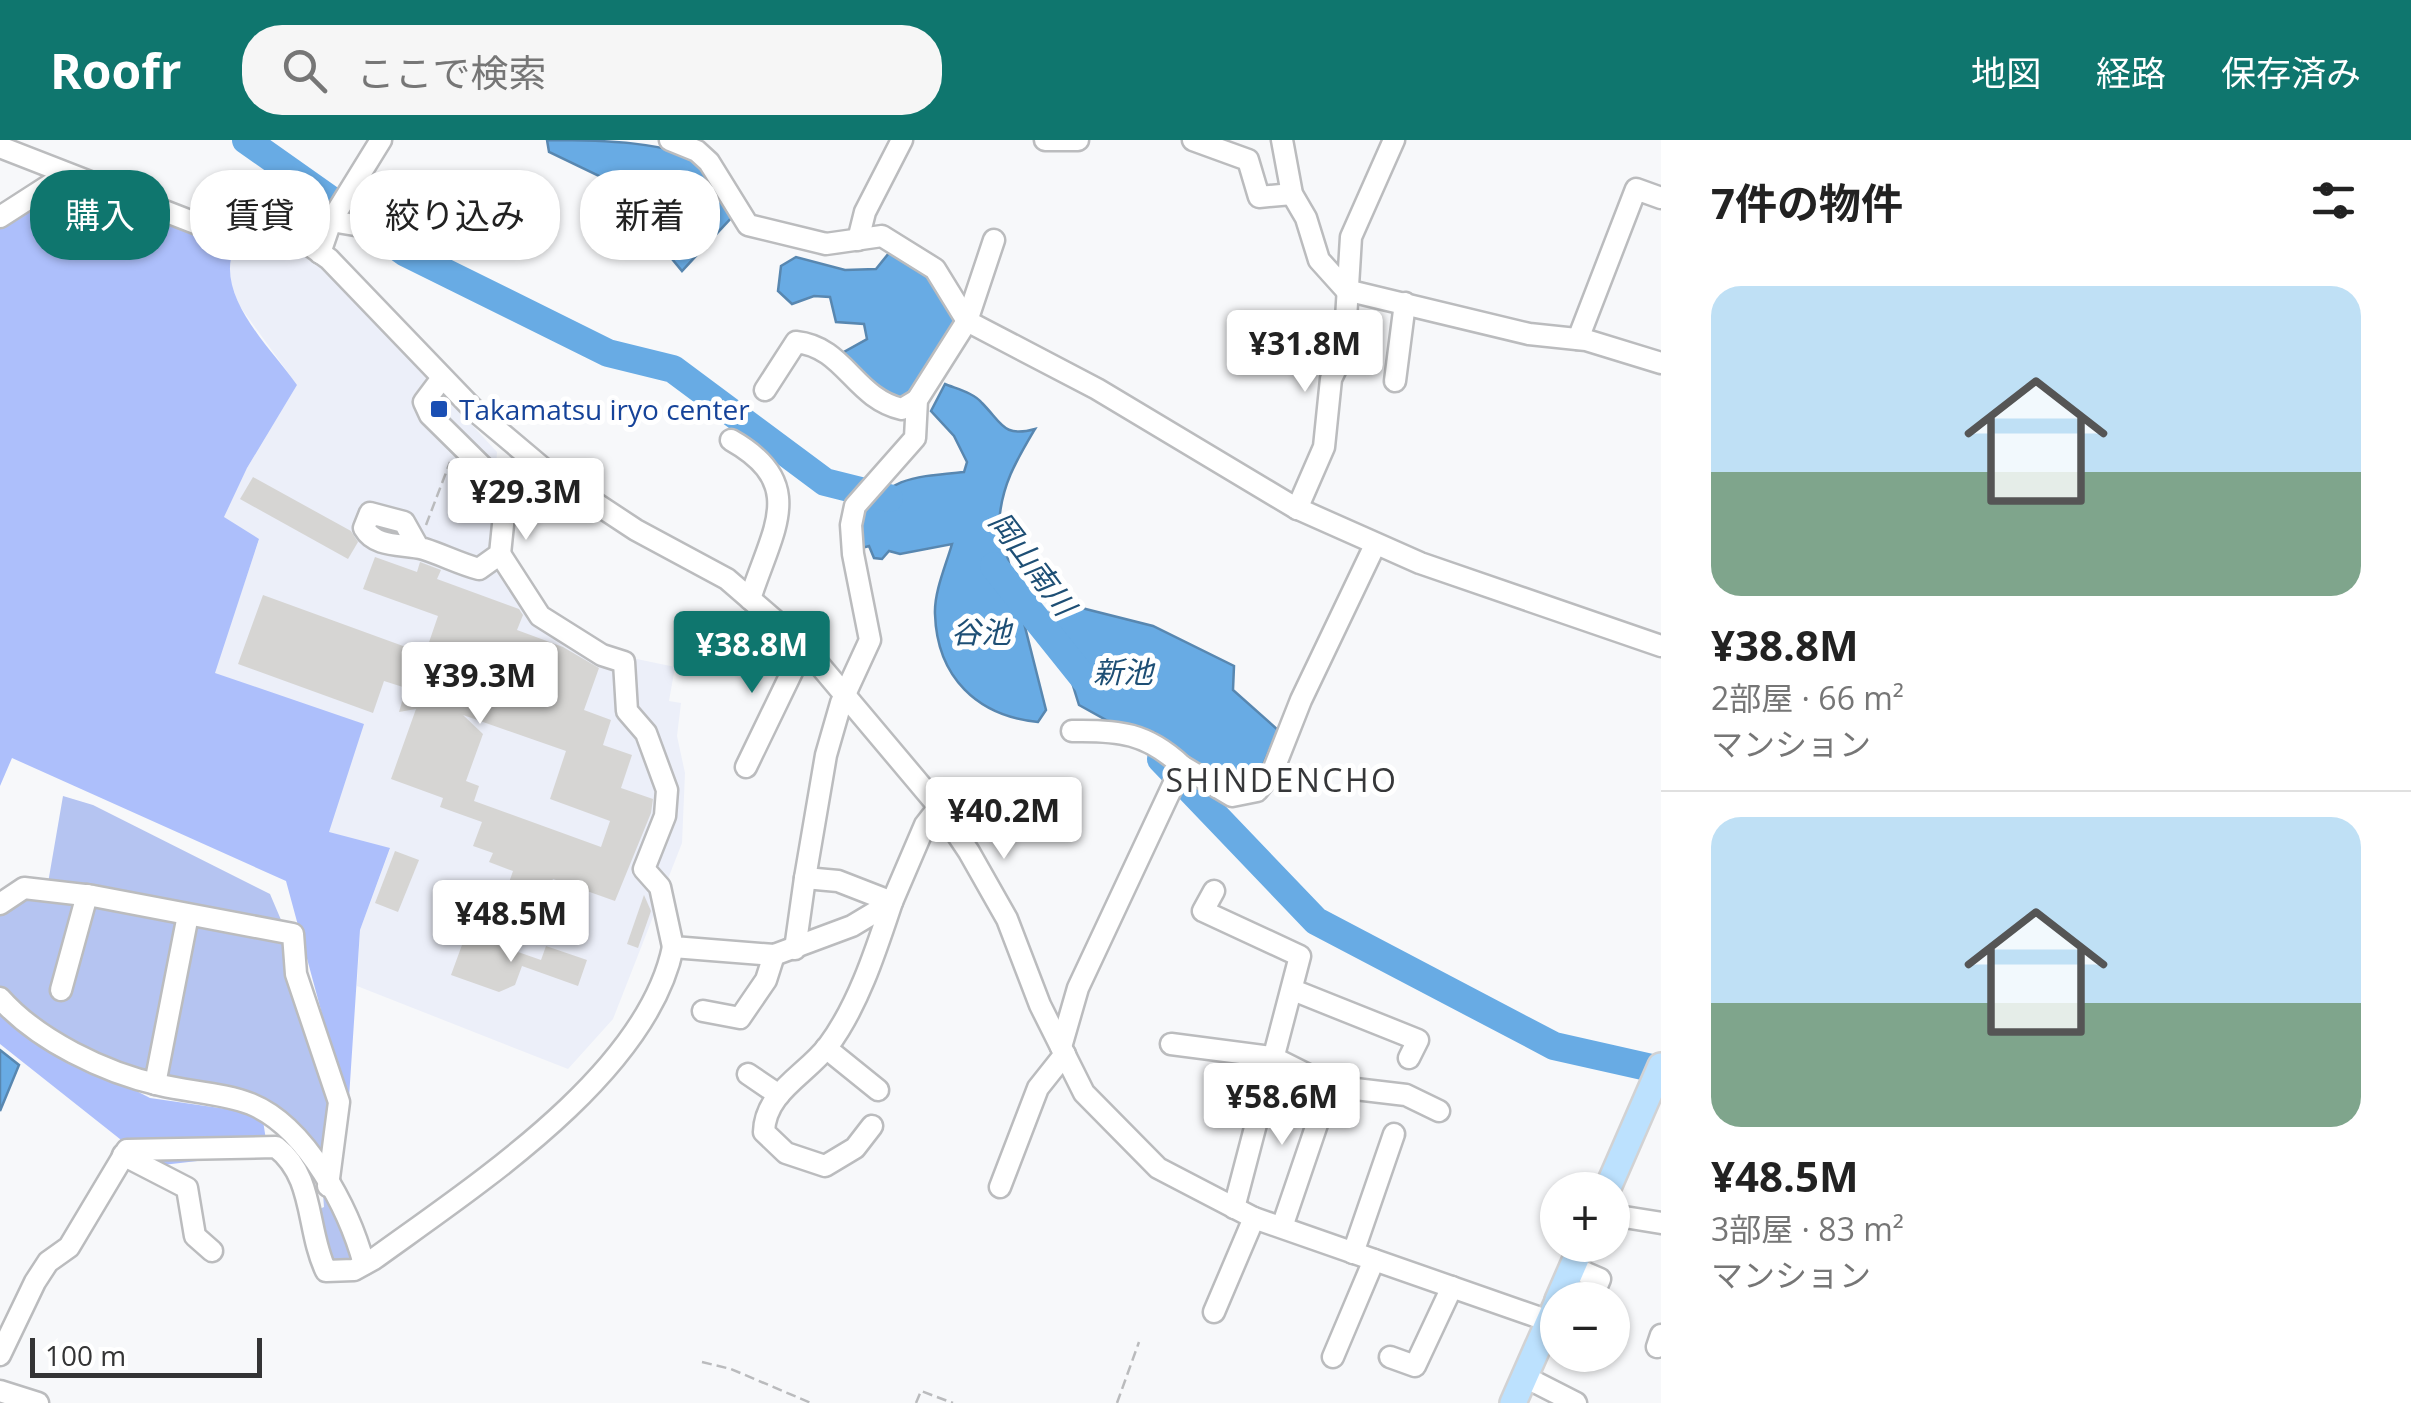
<!DOCTYPE html>
<html lang="ja">
<head>
<meta charset="utf-8">
<style>
  :root { --surface:#fff; --page:#f6f6f6; --text:#222; --muted:#767676; --line:#e0e0e0; --accent:#0f766e }
  body { margin:0; font-family:"Open Sans","Noto Sans JP",sans-serif; background:var(--page); color:var(--text); height:100vh; display:flex; flex-direction:column; font-size:38px; white-space:nowrap }
  * { box-sizing:border-box; margin:0 }
  p { font-size:32px; color:var(--muted) }
  .icon { flex:none; width:55px; height:55px; fill:none; stroke:currentColor; stroke-width:2; stroke-linecap:round; stroke-linejoin:round }
  .map { position:relative; flex:1; overflow:hidden }
  .details { display:flex; flex-direction:column; background:var(--surface); width:750px }
  .details>* { flex:none }
  .top-card { position:absolute; left:30px; top:30px; width:950px; height:90px; display:flex; gap:20px }
  .buttons { position:absolute; left:1540px; top:1032px; display:grid; gap:20px }
  .buttons a { display:grid; place-items:center; width:90px; height:90px; border-radius:50%; background:var(--surface); box-shadow:0 2px 8px #0004; font-size:50px }
  .scale { position:absolute; left:30px; bottom:25px; width:232px; box-sizing:border-box; padding-left:10px; border:5px solid #343435; border-top:0; font-size:28px; line-height:35px; white-space:nowrap; color:#343435; -webkit-text-stroke:8px #fff; paint-order:stroke }
  .price { position:absolute; translate:-50% -85px; padding:0 22px; border-radius:10px; background:#fff; color:#222; font-size:32px; line-height:65px; filter:drop-shadow(0 2px 5px #0008) }
  .price::after { content:''; position:absolute; left:50%; top:60px; width:30px; height:22px; margin-left:-15px; background:inherit; clip-path:polygon(0 0,100% 0,50% 100%) }
  .price.on { background:var(--accent); color:#fff }
  ul { padding:0; list-style:none }
  li { display:grid; align-content:center; gap:20px; height:530px; padding:0 50px }
  li+li { border-top:2px solid var(--line) }
  li span { display:grid; place-items:center; height:310px; border-radius:30px; color:#555 }
  li>.icon { margin-inline-start:auto }
  span .icon { width:180px; height:180px; fill:#fffc; stroke-width:1 }
  li b { font-size:42px }
  h2 { display:flex; justify-content:space-between; align-items:center; height:120px; padding:0 50px; font-size:42px }
  .chip { padding:0 35px; border-radius:40px; background:var(--surface); box-shadow:0 2px 8px #0004; font-size:35px; line-height:90px }
  .chip.on { background:var(--accent); color:#fff }
  header { display:flex; align-items:center; gap:60px; box-sizing:border-box; height:140px; padding:0 50px; background:var(--accent); color:#fff }
  header strong { font-size:48px }
  nav { display:flex; gap:55px; margin-inline-start:auto; font-size:35px }
  .search { width:700px; height:90px; background:var(--page); display:flex; align-items:center; gap:25px; box-sizing:border-box; padding:0 35px; border-radius:40px; color:var(--muted); font-size:38px }
  main { display:flex; flex:1; min-height:0 }
  .map>svg:first-child { display:block }
</style>
</head>
<body>
<header>
<strong>Roofr</strong>
<div class="search"><svg class="icon" aria-label="search" viewBox="0 0 24 24"><circle cx="10" cy="10" r="6"/><path d="M15 15l6 6"/></svg>ここで検索</div>
<nav><a>地図</a><a>経路</a><a>保存済み</a></nav>
</header>
<main>
<div class="map">
<svg width="1661" height="1263" viewBox="0 0 1661 1263">
  <rect width="100%" height="100%" fill="#f7f8fa"/>
  <polygon fill="#eceff9" points="214,97 301,107 320,121 497,312 496,326 512,341 515,354 513,415 552,478 613,514 675,527 669,561 681,563 677,596 685,633 682,703 613,879 568,929 357,846 360,790 390,709 329,693 214,533 259,400 223,378 247,328 297,245 239,165"/>
  <polygon fill="#b5c4f1" points="63,656 93,665 270,754 290,801 334,961 324,1016 358,1124 326,1126 315,1071 324,1067 320,1016 284,978 153,937 53,899 0,849 0,756 48,743"/>
  <g fill="#adbffb">
    <path d="M68,39L214,97L231,118C222,163 273,211 297,245L247,328L224,377L259,399L215,533L364,584L329,692L390,708L360,790L349,958L335,922L286,741L12,618L0,646V83Z"/>
    <polygon points="0,874 13,887 150,958 262,974 268,1013 154,1026 0,904"/>
  </g>
  <g fill="#68abe4" stroke="#5887b0" stroke-width="2.5">
    <path d="M547,0C589,0 679,0 706,27C717,41 724,61 733,76L682,131L625,62L619,40L611,35L601,37L549,12Z"/>
    <polygon points="893,108 935,137 956,180 909,254 895,262 862,237 844,212 867,199 864,184 836,182 830,157 814,156 792,164 778,151 781,126 796,117 845,130 876,129"/>
    <path d="M945,244C957,249 974,253 982,263C1002,283 1003,298 1035,289C1016,321 1001,346 999,384L1046,570L1038,582C977,576 937,537 935,474C934,452 946,425 952,404L900,414L889,411L882,419L874,418L869,406L862,408L856,379C891,337 911,337 964,332L967,322L954,296L931,271Z"/>
    <polygon points="1046,459 1153,486 1234,526 1233,550 1278,590 1259,634 1243,651 1185,621 1155,593 1108,581 1079,565"/>
    <polygon points="0,910 19,925 0,971"/>
  </g>
  <g fill="none" stroke-linecap="round" stroke-linejoin="round">
    <g stroke="#68abe4" stroke-width="28">
      <polyline points="246,0 406,113 608,213 673,229 825,342 889,358"/>
      <polyline points="994,426 1086,541"/>
      <polyline points="1161,619 1316,781 1554,906 1661,930"/>
    </g>
  </g>
  <g fill="#d6d5d3" fill-rule="evenodd">
    <polygon points="253,337 351,391 358,402 348,419 240,359"/>
    <path d="M375,417L417,432L420,422L441,430L437,439L519,469L523,475L517,490L563,507L599,528L584,570L611,580L603,605L632,615L621,648L653,659L651,673L615,761L553,739L541,771L504,757L513,731L489,722L493,713L473,706L482,682L440,667L443,658L391,639L416,569L399,572L406,548L384,541L373,573L238,524L263,455L425,514L438,476L363,449ZM463,575L566,611L550,659L610,681L601,707L474,661L479,646L466,641L483,594Z"/>
    <polygon points="395,711 419,720 398,772 375,763"/>
    <polygon points="644,755 651,771 638,808 627,804"/>
    <polygon points="466,794 541,820 546,806 587,820 578,846 522,826 515,845 499,852 451,835"/>
  </g>
  <g fill="none" stroke-linecap="round" stroke-linejoin="round">
    <g stroke="#bbbcbe" stroke-width="25">
      <g id="minor">
        <polyline points="670,0 697,11 709,22 748,85 826,104 882,96 935,129 967,181 1097,249 1294,367 1420,423 1661,506"/>
        <polyline points="1045,0 1078,0"/>
        <polyline points="1193,0 1248,20 1259,57 1292,54"/>
        <polyline points="1282,0 1292,54 1306,78 1319,120 1346,150 1529,194 1586,200 1661,223"/>
        <polyline points="0,7 244,102 270,94 298,97 329,119 475,271 545,330 636,390 727,439 801,503 939,667 969,712 1007,779 1040,865 1084,953 1158,1028 1254,1078 1549,1181"/>
        <polyline points="0,77 56,41 60,31"/>
        <polyline points="331,81 391,91"/>
        <polyline points="858,100 865,72 902,0"/>
        <polyline points="320,113 331,81 381,0"/>
        <polyline points="1578,199 1636,49 1661,58"/>
        <polyline points="1395,241 1405,163"/>
        <path d="M765,250L796,202C845,207 854,258 902,269L917,260"/>
        <path d="M731,300C809,344 772,390 750,459"/>
        <polyline points="1297,369 1324,307 1331,239 1344,212 1351,97 1394,0"/>
        <path d="M418,407L404,382L370,373L364,388C376,409 405,403 424,409C443,415 460,424 479,429L500,414L505,365L501,345L430,275L424,262L442,238"/>
        <polyline points="500,414 540,476 602,515 624,522 627,571 646,593 667,650 665,676 644,729 660,747 673,807 774,815 852,786 892,762 925,685 939,667"/>
        <path d="M1072,591C1119,590 1147,593 1182,626"/>
        <polyline points="746,627 804,507"/>
        <polyline points="1214,751 1203,771 1300,816 1234,1068"/>
        <polyline points="0,764 24,748 93,756 293,794 296,834 339,962 328,1046"/>
        <polyline points="795,809 805,738"/>
        <polyline points="61,850 87,755"/>
        <polyline points="1293,850 1418,900 1409,918"/>
        <path d="M0,858C37,900 105,933 160,945C189,952 224,953 251,964C307,987 349,1069 364,1124"/>
        <polyline points="703,871 740,878 766,840 774,815"/>
        <polyline points="1171,904 1272,917 1330,946 1406,955 1439,971"/>
        <polyline points="1061,907 1078,848 1182,626 1232,656 1257,651 1273,631 1301,560 1375,405"/>
        <polyline points="826,908 878,950"/>
        <polyline points="748,934 779,955"/>
        <polyline points="155,944 188,775"/>
        <path d="M872,986L855,1008L825,1026L786,1013L764,992C765,952 806,935 828,906C858,866 876,810 892,762L838,741L805,738L826,615L841,563L870,500L853,414L851,385L855,366L915,298L917,260L967,181L994,100"/>
        <polyline points="123,1015 187,1048 195,1096 212,1111"/>
        <polyline points="1000,1047 1038,948 1065,914"/>
        <polyline points="1612,1075 1661,1083"/>
        <polyline points="1282,1087 1330,946"/>
        <polyline points="1353,1113 1394,994"/>
        <polyline points="1572,1127 1600,1139 1591,1160"/>
        <polyline points="1214,1172 1254,1078"/>
        <polyline points="1657,1207 1661,1195"/>
        <path d="M0,1215L35,1142L48,1122L69,1107L127,1010L276,1007C315,1037 306,1089 326,1131L354,1130L374,1119C473,1047 647,935 673,807"/>
        <polyline points="1333,1217 1374,1120"/>
        <polyline points="1390,1217 1415,1226 1452,1147"/>
        <polyline points="1525,1237 1576,1263"/>
        <polyline points="0,1251 38,1263"/>
      </g>
    </g>
    <g stroke="#d2d2d3" stroke-width="30">
      <g id="major">
        <polyline points="1607,1050 1661,926"/>
        <polyline points="1558,1160 1582,1105"/>
        <polyline points="1513,1263 1558,1161"/>
      </g>
    </g>
    <g stroke="#babbbd" stroke-width="2.5" stroke-dasharray="10 5" stroke-linecap="butt">
      <polyline points="426,385 450,322"/>
      <polyline points="702,1222 731,1229 811,1263"/>
      <polyline points="916,1263 921,1251 953,1263"/>
      <polyline points="1117,1263 1139,1202"/>
    </g>
    <use href="#minor" stroke="#fff" stroke-width="20"/>
    <use href="#major" stroke="#bce1fe" stroke-width="25"/>
  </g>
  <rect fill="#1a4fb4" stroke="#fff" stroke-width="4" x="429" y="259" width="20" height="20" rx="5"/>
  <g text-anchor="middle" dominant-baseline="central" stroke-width="10" stroke-linejoin="round" paint-order="stroke">
    <g font-size="28" fill="#164399" stroke="#fff" text-anchor="start">
      <text x="459" y="269">Takamatsu iryo center</text>
    </g>
    <g font-size="30" font-style="italic" fill="#1e4f75" stroke="#fff">
      <text transform="translate(1033 423) rotate(53)">岡山南川</text>
      <text x="981" y="491">谷池</text>
      <text x="1123" y="531">新池</text>
    </g>
    <g font-size="32" letter-spacing="2.5" fill="#363739" stroke="#fff">
      <text x="1282" y="639">SHINDENCHO</text>
    </g>
  </g>
</svg>
<div class="buttons">
<a>+</a>
<a>−</a>
</div>
<div class="scale">100 m</div>
<b class="price" style="left:1305px;top:255px">¥31.8M</b>
<b class="price" style="left:526px;top:403px">¥29.3M</b>
<b class="price on" style="left:752px;top:556px">¥38.8M</b>
<b class="price" style="left:480px;top:587px">¥39.3M</b>
<b class="price" style="left:1004px;top:722px">¥40.2M</b>
<b class="price" style="left:511px;top:825px">¥48.5M</b>
<b class="price" style="left:1282px;top:1008px">¥58.6M</b>
<div class="top-card">
<a class="chip on">購入</a>
<a class="chip">賃貸</a>
<a class="chip">絞り込み</a>
<a class="chip">新着</a>
</div>
</div>
<section class="details">
<h2>7件の物件<svg class="icon" aria-label="filters" viewBox="0 0 24 24"><path d="M4 7h16M4 17h16"/><circle cx="9" cy="7" r="2"/><circle cx="15" cy="17" r="2"/></svg></h2>
<ul>
<li><span style="background:linear-gradient(#bfe0f5 60%,#7fa58c 0)"><svg class="icon" aria-label="home" viewBox="0 0 24 24"><path d="M3 11l9-7 9 7M6 9v11h12V9"/></svg></span><div><b>¥38.8M</b><p>2部屋 · 66 m²</p><p>マンション</p></div></li>
<li><span style="background:linear-gradient(#bfe0f5 60%,#7fa58c 0)"><svg class="icon" aria-label="home" viewBox="0 0 24 24"><path d="M3 11l9-7 9 7M6 9v11h12V9"/></svg></span><div><b>¥48.5M</b><p>3部屋 · 83 m²</p><p>マンション</p></div></li>
</ul>
</section>
</main>
</body>
</html>
